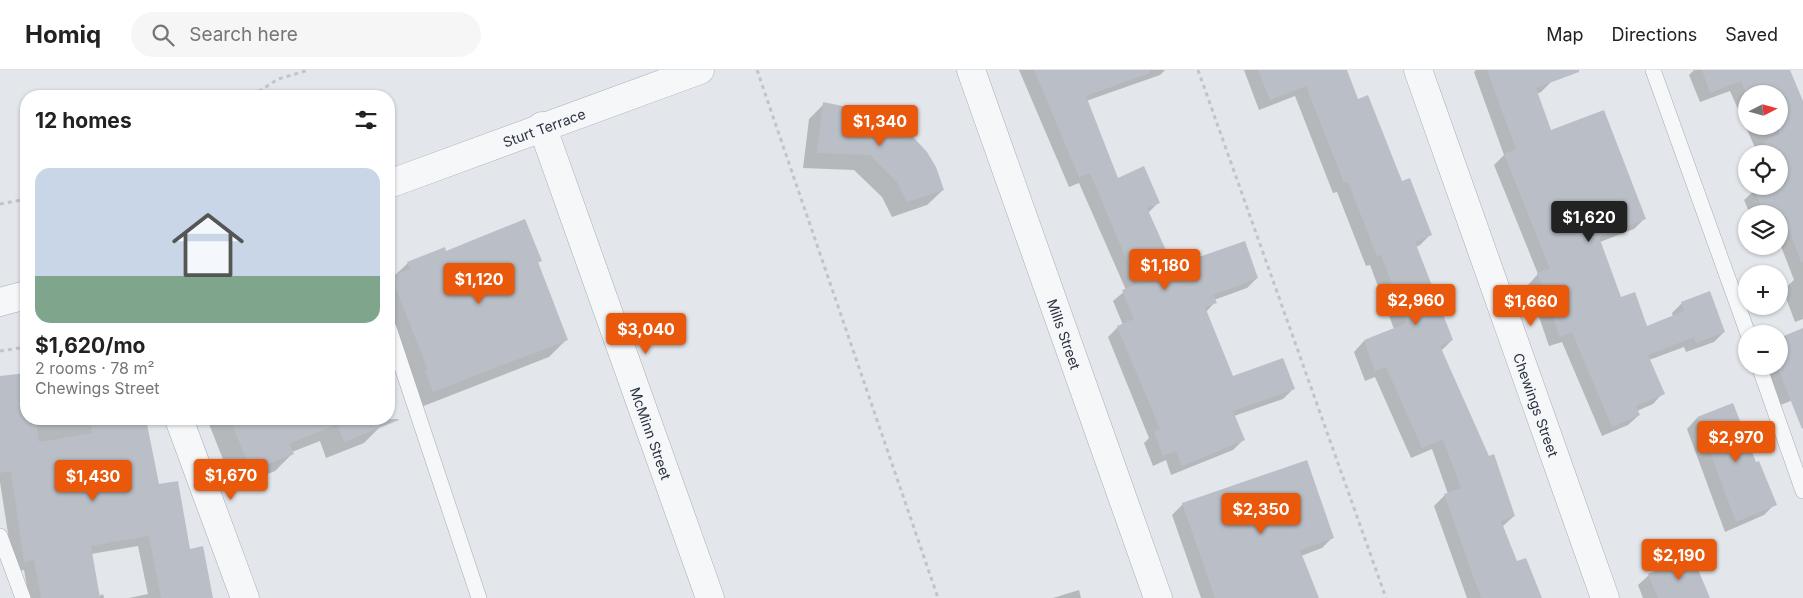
<!DOCTYPE html>
<html lang="en">
<head>
<meta charset="utf-8">
<style>
  :root { --surface:#fff; --page:#f6f6f6; --text:#222; --muted:#767676; --line:#e0e0e0; --accent:#ea580c }
  body { margin:0; font-family:Inter,sans-serif; background:var(--page); color:var(--text); height:100vh; display:flex; flex-direction:column; font-size:19px; white-space:nowrap }
  * { box-sizing:border-box; margin:0 }
  p { font-size:16px; color:var(--muted) }
  .icon { flex:none; width:28px; height:28px; fill:none; stroke:currentColor; stroke-width:2; stroke-linecap:round; stroke-linejoin:round }
  .map { position:relative; flex:1; overflow:hidden }
  .sheet { position:absolute; left:20px; top:20px; width:375px; height:335px; display:flex; flex-direction:column; background:var(--surface); border-radius:20px; box-shadow:0 1px 4px #0004 }
  .sheet>* { flex:none }
  .needle { width:32px; rotate:84deg }
  .fabs { position:absolute; left:1738px; top:15px; display:grid; gap:10px }
  .fabs a { display:grid; place-items:center; width:50px; height:50px; border-radius:50%; background:var(--surface); box-shadow:0 1px 4px #0004; font-size:25px }
  .price { position:absolute; translate:-50% -42px; padding:0 11px; border-radius:5px; background:var(--accent); color:#fff; font-size:16px; line-height:32px; filter:drop-shadow(0 1px 2px #0008) }
  .price::after { content:''; position:absolute; left:50%; top:30px; width:15px; height:11px; margin-left:-8px; background:inherit; clip-path:polygon(0 0,100% 0,50% 100%) }
  .price.selected { background:#222; color:#fff }
  ul { padding:0; list-style:none }
  li { display:grid; align-content:center; gap:10px; height:265px; padding:0 15px }
  li+li { border-top:1px solid var(--line) }
  li span { display:grid; place-items:center; height:155px; border-radius:15px; color:#555 }
  li>.icon { margin-inline-start:auto }
  span .icon { width:90px; height:90px; fill:#fffc; stroke-width:1 }
  li b { font-size:21px }
  h2 { display:flex; justify-content:space-between; align-items:center; height:60px; padding:0 15px; font-size:21px }
  header { display:flex; align-items:center; gap:30px; box-sizing:border-box; height:70px; padding:0 25px; background:var(--surface); border-bottom:1px solid var(--line) }
  header strong { font-size:24px }
  nav { display:flex; gap:28px; margin-inline-start:auto; font-size:18px }
  .search { width:350px; height:45px; background:var(--page); display:flex; align-items:center; gap:12px; box-sizing:border-box; padding:0 18px; border-radius:28px; color:var(--muted); font-size:19px }
  .map>svg:first-child { display:block }
</style>
</head>
<body>
<header>
<strong>Homiq</strong>
<div class="search"><svg class="icon" aria-label="search" viewBox="0 0 24 24"><circle cx="10" cy="10" r="6"/><path d="M15 15l6 6"/></svg>Search here</div>
<nav><a>Map</a><a>Directions</a><a>Saved</a></nav>
</header>
<div class="map">
<svg width="1803" height="528" viewBox="0 0 1803 528">
  <rect width="100%" height="100%" fill="#e3e6ea"/>
  <g fill="#0003" fill-rule="evenodd">
    <polygon points="1019,0 1165,0 1160,5 1086,31 1118,109 1159,132 1148,143 1172,197 1257,208 1247,218 1214,230 1215,232 1206,242 1233,308 1293,319 1283,329 1234,346 1244,369 1233,380 1171,405 1166,390 1153,396 1144,373 1149,368 1108,267 1118,257 1123,255 1113,231 1126,220 1079,113 1069,117"/>
    <polygon points="1244,0 1346,0 1358,30 1430,165 1420,175 1416,177 1452,270 1441,281 1514,446 1503,456 1516,493 1540,528 1467,528 1434,436 1445,425 1448,424 1432,379 1411,388 1375,307 1365,311 1354,282 1364,271 1394,259 1370,195 1366,196 1337,122 1333,123 1295,26 1259,40"/>
    <polygon points="1476,0 1547,0 1551,12 1541,22 1537,24 1551,61 1644,149 1634,159 1600,172 1620,228 1646,257 1673,247 1672,243 1682,233 1724,262 1714,272 1686,282 1684,277 1649,290 1663,323 1653,334 1637,341 1639,345 1628,355 1602,366 1562,272 1549,276 1528,215 1538,204 1494,95 1504,85 1474,2"/>
    <path d="M1694,0H1788L1803,36V249L1795,252L1783,220L1794,210L1779,171V144H1750L1744,130L1755,120L1779,116V84H1755L1756,80L1730,21L1700,32L1689,5ZM1746,24H1779V56H1746Z"/>
    <polygon points="824,34 943,120 927,135 892,147 882,127 854,100 803,98 809,49"/>
    <polygon points="446,182 540,191 537,194 566,270 549,287 416,339 389,264 389,209 394,206 408,193"/>
    <polygon points="1803,260 1803,326 1778,336 1762,296 1779,296 1779,270"/>
    <polygon points="26,304 26,349 144,349 158,415 212,528 129,528 148,524 138,476 91,484 99,526 103,524 104,528 29,528 24,500 14,502 0,412 0,307"/>
    <polygon points="389,327 394,339 389,344"/>
    <polygon points="1697,348 1755,394 1775,434 1764,445 1725,462 1687,359"/>
    <polygon points="207,349 384,349 380,353 381,356 364,373 326,388 320,371 292,382 292,384 275,401 234,417"/>
    <polygon points="1183,434 1332,468 1322,478 1301,486 1316,528 1201,528 1172,445"/>
    <polygon points="1649,505 1709,528 1643,528 1638,515"/>
    <polygon points="1079,520 1081,528 1053,528"/>
  </g>
  <g fill="#babfc7">
    <polygon points="1034,0 1150,0 1150,3 1086,26 1118,108 1144,96 1160,133 1147,138 1173,196 1245,171 1258,208 1213,225 1217,233 1205,237 1233,306 1283,288 1295,319 1233,341 1245,370 1182,396 1176,381 1163,386 1154,362 1160,359 1117,256 1134,249 1122,220 1137,214 1090,103 1079,107"/>
    <polygon points="1258,0 1347,0 1358,29 1368,25 1402,111 1410,108 1432,165 1415,172 1453,270 1440,276 1489,386 1494,384 1515,446 1501,451 1517,491 1526,488 1542,528 1481,528 1444,424 1461,418 1443,369 1422,378 1386,297 1375,301 1364,270 1407,253 1381,185 1377,186 1348,112 1344,113 1306,16 1270,30"/>
    <polygon points="1487,0 1579,0 1579,2 1536,18 1551,60 1604,40 1646,149 1599,167 1621,227 1635,222 1647,256 1684,241 1681,232 1710,221 1725,262 1696,273 1694,267 1648,285 1665,324 1636,336 1640,345 1612,357 1572,262 1560,267 1537,203 1550,199 1504,84 1516,79"/>
    <polygon points="1702,0 1790,0 1803,31 1803,192 1801,192 1783,144 1764,144 1754,119 1760,116 1779,116 1779,84 1769,84 1764,71 1779,64 1779,24 1746,24 1741,11 1710,23"/>
    <polygon points="823,32 872,42 898,51 927,82 936,97 944,120 907,132 897,112 870,85 817,83"/>
    <polygon points="525,149 542,191 538,192 568,270 433,322 425,301 428,300 391,206 410,199 407,192 445,177 446,181"/>
    <polygon points="1803,258 1803,358 1802,359 1779,301 1779,268"/>
    <polygon points="26,303 26,349 36,349 39,372 92,363 90,349 146,349 159,414 178,411 190,479 203,476 213,528 161,528 149,466 91,476 100,528 41,528 34,490 24,492 11,401 0,403 0,306"/>
    <polygon points="1733,333 1756,392 1759,391 1777,435 1736,452 1697,347"/>
    <polygon points="230,349 398,349 399,350 344,372 337,354 289,374 294,384 251,401"/>
    <polygon points="1307,390 1334,468 1300,480 1319,528 1215,528 1182,433"/>
    <polygon points="1692,485 1710,528 1658,528 1648,504"/>
  </g>
  <g fill="none" stroke-linecap="round" stroke-linejoin="round">
    <g stroke="#a8adb4" stroke-width="16">
      <g id="lane">
        <polyline points="1653,0 1748,264"/>
        <polyline points="389,258 479,528"/>
        <polyline points="1759,296 1803,421"/>
        <polyline points="0,466 23,528"/>
      </g>
    </g>
    <g stroke="#a8adb4" stroke-width="29">
      <g id="street">
        <path id="s1" d="M971,0L1158,528"/>
        <path id="s2" d="M1418,0L1605,528"/>
        <path id="s3" d="M542,56L710,528"/>
        <path id="s4" d="M389,114L700,0"/>
        <polyline points="0,232 26,225"/>
        <polyline points="179,349 245,528"/>
      </g>
    </g>
    <g stroke="#c1c4c9" stroke-width="3" stroke-dasharray="4 4" stroke-linecap="butt">
      <polyline points="757,0 938,528"/>
      <polyline points="1198,0 1386,528"/>
      <polyline points="252,26 278,9 309,0"/>
      <polyline points="0,134 26,129"/>
      <polyline points="0,281 26,277"/>
    </g>
    <use href="#lane" stroke="#f6f7f9" stroke-width="15"/>
    <use href="#street" stroke="#f6f7f9" stroke-width="28"/>
  </g>
  <g text-anchor="middle" dominant-baseline="central" stroke-width="4.5" stroke-linejoin="round" paint-order="stroke">
    <g font-size="14" fill="#2b3342" stroke="#f3f5f8">
      <text stroke="none"><textPath href="#s4" startOffset="165">Sturt Terrace</textPath></text>
      <text stroke="none"><textPath href="#s1" startOffset="280">Mills Street</textPath></text>
      <text stroke="none"><textPath href="#s2" startOffset="355">Chewings Street</textPath></text>
      <text stroke="none"><textPath href="#s3" startOffset="326">McMinn Street</textPath></text>
    </g>
  </g>
</svg>
<div class="fabs">
<a><svg class="needle" viewBox="-14 -14 28 28"><path d="M0-13l5 13h-10z" fill="#e53935"/><path d="M0 13l5-13h-10z" fill="#767676"/></svg></a>
<a><svg class="icon" aria-label="locate" viewBox="0 0 24 24"><circle cx="12" cy="12" r="6"/><path d="M12 2v4M12 18v4M2 12h4M18 12h4"/></svg></a>
<a><svg class="icon" aria-label="layers" viewBox="0 0 24 24"><path d="M12 4l9 5-9 5-9-5zM3 14l9 5 9-5"/></svg></a>
<a>+</a>
<a>−</a>
</div>
<b class="price" style="left:880px;top:77px">$1,340</b>
<b class="price selected" style="left:1589px;top:173px">$1,620</b>
<b class="price" style="left:1165px;top:221px">$1,180</b>
<b class="price" style="left:479px;top:235px">$1,120</b>
<b class="price" style="left:1416px;top:256px">$2,960</b>
<b class="price" style="left:1531px;top:257px">$1,660</b>
<b class="price" style="left:646px;top:285px">$3,040</b>
<b class="price" style="left:1736px;top:393px">$2,970</b>
<b class="price" style="left:231px;top:431px">$1,670</b>
<b class="price" style="left:93px;top:432px">$1,430</b>
<b class="price" style="left:1261px;top:465px">$2,350</b>
<b class="price" style="left:1679px;top:511px">$2,190</b>
<section class="sheet">
<h2>12 homes<svg class="icon" aria-label="filters" viewBox="0 0 24 24"><path d="M4 7h16M4 17h16"/><circle cx="9" cy="7" r="2"/><circle cx="15" cy="17" r="2"/></svg></h2>
<ul>
<li><span style="background:linear-gradient(#c9d6e8 70%,#7fa58c 0)"><svg class="icon" aria-label="home" viewBox="0 0 24 24"><path d="M3 11l9-7 9 7M6 9v11h12V9"/></svg></span><div><b>$1,620/mo</b><p>2 rooms · 78 m²</p><p>Chewings Street</p></div></li>
</ul>
</section>
</div>
</body>
</html>
